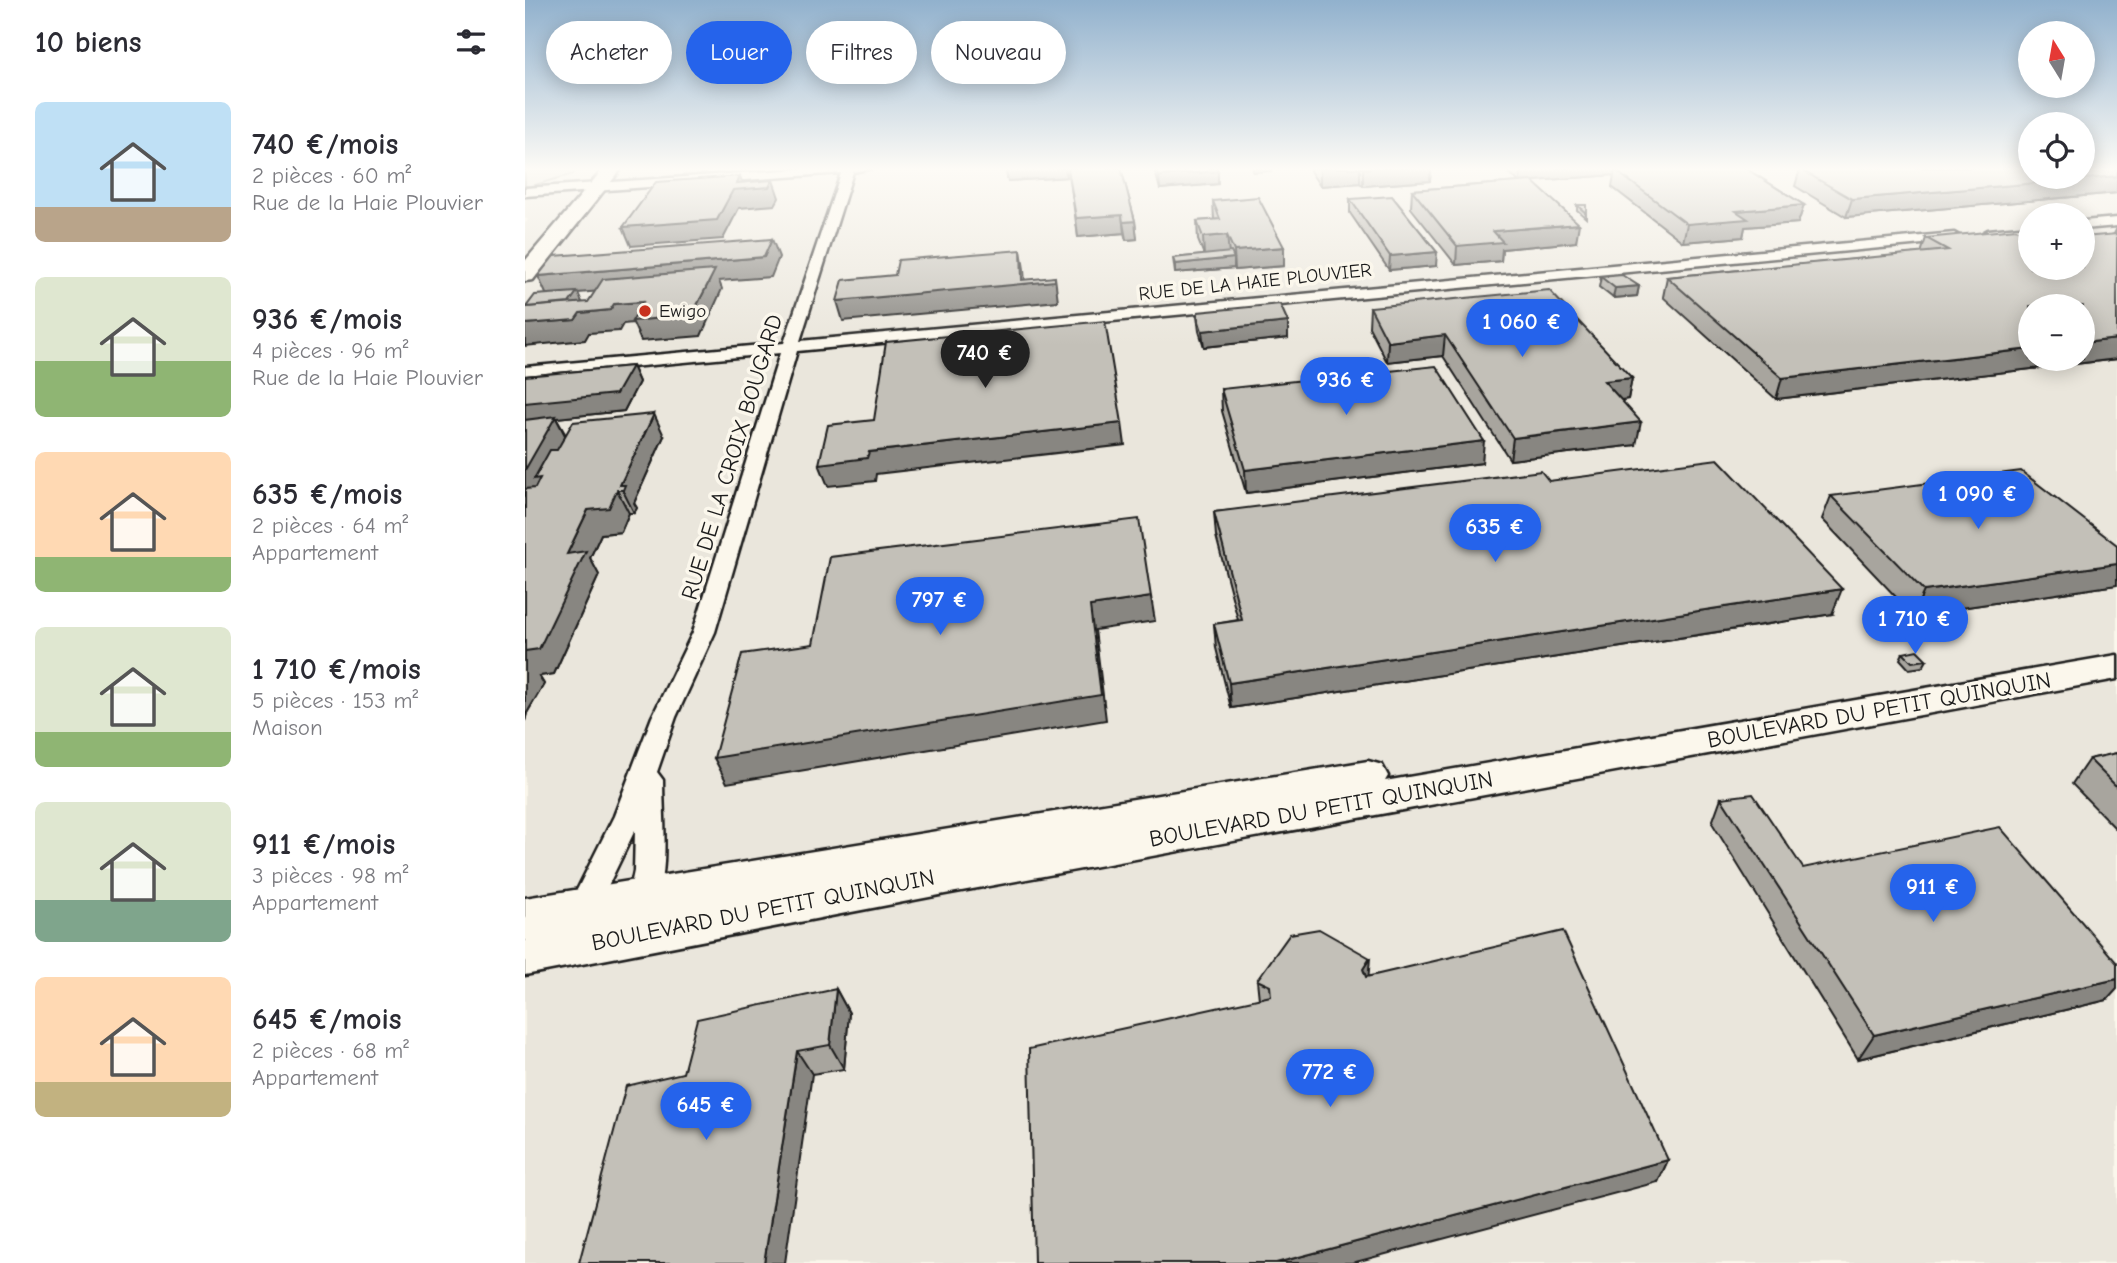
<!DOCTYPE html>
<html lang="fr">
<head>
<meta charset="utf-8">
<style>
  :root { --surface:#fff; --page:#f2f2f3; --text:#2b2b33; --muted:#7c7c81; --accent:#2563eb }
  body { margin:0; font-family:"Comic Neue",sans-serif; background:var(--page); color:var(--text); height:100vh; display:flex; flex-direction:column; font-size:26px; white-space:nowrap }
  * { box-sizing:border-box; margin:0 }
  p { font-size:23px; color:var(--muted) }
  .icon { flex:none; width:38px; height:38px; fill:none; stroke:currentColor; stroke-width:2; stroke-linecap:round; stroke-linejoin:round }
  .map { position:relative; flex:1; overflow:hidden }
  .side { display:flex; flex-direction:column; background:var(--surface); width:525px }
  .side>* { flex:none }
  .top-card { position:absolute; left:21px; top:21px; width:665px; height:63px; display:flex; gap:14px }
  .needle { width:46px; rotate:349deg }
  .tools { position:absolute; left:1493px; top:21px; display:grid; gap:14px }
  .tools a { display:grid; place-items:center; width:77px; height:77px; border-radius:50%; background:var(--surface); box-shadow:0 4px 18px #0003; font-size:35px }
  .price { position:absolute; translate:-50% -60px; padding:0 16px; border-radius:24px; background:var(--accent); color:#fff; font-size:23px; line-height:46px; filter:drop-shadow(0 2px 4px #0008) }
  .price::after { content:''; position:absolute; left:50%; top:42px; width:21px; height:16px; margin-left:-10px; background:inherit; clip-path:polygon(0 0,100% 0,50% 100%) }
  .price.active { background:#222; color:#fff }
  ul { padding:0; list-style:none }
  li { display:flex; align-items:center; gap:21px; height:175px; padding:0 35px }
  li span { display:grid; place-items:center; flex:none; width:196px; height:140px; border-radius:10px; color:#555 }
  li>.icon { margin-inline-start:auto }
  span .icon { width:84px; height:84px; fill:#fffc; stroke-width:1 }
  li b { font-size:30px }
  h2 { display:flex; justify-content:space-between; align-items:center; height:84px; padding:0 35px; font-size:30px }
  .tag { padding:0 24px; border-radius:32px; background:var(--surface); box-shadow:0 4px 18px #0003; font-size:24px; line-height:63px }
  .tag.active { background:var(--accent); color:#fff }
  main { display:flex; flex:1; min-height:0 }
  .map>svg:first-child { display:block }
</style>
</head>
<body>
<main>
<section class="side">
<h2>10 biens<svg class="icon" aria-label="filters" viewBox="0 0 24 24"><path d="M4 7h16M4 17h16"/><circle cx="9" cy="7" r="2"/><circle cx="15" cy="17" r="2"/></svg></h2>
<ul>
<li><span style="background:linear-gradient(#bfe0f5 75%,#b9a48a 0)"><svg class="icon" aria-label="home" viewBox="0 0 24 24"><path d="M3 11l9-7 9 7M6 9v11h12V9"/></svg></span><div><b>740 €/mois</b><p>2 pièces · 60 m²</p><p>Rue de la Haie Plouvier</p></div></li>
<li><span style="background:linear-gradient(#dfe7d0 60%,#8fb573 0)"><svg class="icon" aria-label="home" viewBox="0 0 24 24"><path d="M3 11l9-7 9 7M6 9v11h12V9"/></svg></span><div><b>936 €/mois</b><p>4 pièces · 96 m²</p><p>Rue de la Haie Plouvier</p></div></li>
<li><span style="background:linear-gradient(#ffd9b3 75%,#8fb573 0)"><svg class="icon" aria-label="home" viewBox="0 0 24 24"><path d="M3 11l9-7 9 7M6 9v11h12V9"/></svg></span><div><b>635 €/mois</b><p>2 pièces · 64 m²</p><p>Appartement</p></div></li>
<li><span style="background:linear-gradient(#dfe7d0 75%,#8fb573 0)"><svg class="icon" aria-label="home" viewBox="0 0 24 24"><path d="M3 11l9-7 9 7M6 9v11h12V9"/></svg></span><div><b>1 710 €/mois</b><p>5 pièces · 153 m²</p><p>Maison</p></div></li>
<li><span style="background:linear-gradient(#dfe7d0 70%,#7fa58c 0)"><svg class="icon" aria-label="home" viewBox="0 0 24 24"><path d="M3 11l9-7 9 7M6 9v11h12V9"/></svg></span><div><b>911 €/mois</b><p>3 pièces · 98 m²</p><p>Appartement</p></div></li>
<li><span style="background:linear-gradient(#ffd9b3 75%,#c2b280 0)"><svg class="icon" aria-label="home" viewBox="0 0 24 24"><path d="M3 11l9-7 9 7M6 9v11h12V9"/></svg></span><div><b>645 €/mois</b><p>2 pièces · 68 m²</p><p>Appartement</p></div></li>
</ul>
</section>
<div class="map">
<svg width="1592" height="1263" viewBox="0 0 1592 1263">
  <rect width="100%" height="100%" fill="#fbf7ec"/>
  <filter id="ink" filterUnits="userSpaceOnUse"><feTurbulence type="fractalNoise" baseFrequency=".0143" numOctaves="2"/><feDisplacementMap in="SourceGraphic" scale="14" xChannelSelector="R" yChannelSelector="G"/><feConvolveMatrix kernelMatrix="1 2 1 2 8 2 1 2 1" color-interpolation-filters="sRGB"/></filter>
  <g filter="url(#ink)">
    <path fill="#eae6dc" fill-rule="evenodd" d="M0,168H1505V177H1558L1592,168V1263H0V223L3,220L0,218ZM1505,215H1558V268H1505ZM1505,306H1558V359H1505Z"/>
    <polygon fill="#dad7ce" stroke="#7b7a75" stroke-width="2" points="0,168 53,168 48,174 3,187 0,186"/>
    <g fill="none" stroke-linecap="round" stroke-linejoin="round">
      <g stroke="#1c1c1c" stroke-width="5">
        <g id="street">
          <path d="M292,168H347L328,172L275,341L1429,233L1436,237L1429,241L272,351L190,632L151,717L132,772L138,780C138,823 146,878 126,918L116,922L106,918L101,909L109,871L110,830L65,923L55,927L45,923L40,914L89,816L127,717L168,632L255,353L0,377V367L259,343L316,173L0,196V188Z"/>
          <polygon points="1592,218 1592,226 1558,229 1558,221"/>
          <polygon points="1505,226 1505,234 1463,238 1456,234 1463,230"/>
        </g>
      </g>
      <g stroke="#1c1c1c" stroke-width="5">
        <g id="primary">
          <polygon points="79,168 97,168 8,280 0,281 0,261"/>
          <polygon points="1592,655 1592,679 420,894 0,975 0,898 843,761 857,765 863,776 860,781"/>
        </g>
      </g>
      <use href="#street" fill="#fbf7ec" fill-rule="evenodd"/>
      <use href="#primary" fill="#fbf7ec" fill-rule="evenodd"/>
    </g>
    <g fill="#a8a59e" stroke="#1c1c1c" stroke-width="2">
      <polygon points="480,168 596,168 610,221 612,239 601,240 599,233 553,237 544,173 541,173 542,177 483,181"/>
      <polygon points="629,168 691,168 693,171 693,184 635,189"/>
      <polygon points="785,168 906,168 905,181 838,186 835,183 795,186 785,171"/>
      <polygon points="979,168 1220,168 1279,205 1273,223 1220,227 1218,237 1158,242 1087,187 1089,175 1008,181 1051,242 977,249 976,261 931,265 886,208 887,190 994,182"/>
      <polygon points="1592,168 1592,193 1321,217 1270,186 1275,169"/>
      <polygon points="825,199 911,266 864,270 825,213"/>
      <polygon points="688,201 759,247 759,266 710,270 709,268 650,273 648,258 679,255 673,240 672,221 689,220"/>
      <polygon points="1052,205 1061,213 1061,218 1052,210"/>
      <polygon points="1592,228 1592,359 1251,399 1138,297 1142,277 1396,253 1401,238 1505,268 1589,234"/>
      <polygon points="1076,277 1114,286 1112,296 1088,298 1074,287"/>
      <polygon points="845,307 1107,378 1103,399 1096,400 1111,445 985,460 918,356 862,362 844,327"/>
      <polygon points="672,315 763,322 763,338 679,347 674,331"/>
      <polygon points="107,366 114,382 99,411 31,418 41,435 139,436 109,503 112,508 109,513 104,513 96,532 76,534 65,558 74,575 29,674 14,676 19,684 2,713 0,721 0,376"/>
      <polygon points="696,389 957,463 721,493 697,411"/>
      <polygon points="1024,481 1307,614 706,708 691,648 689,624 713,620 691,536 689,512"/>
      <polygon points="1306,496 1592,545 1592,585 1388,615 1297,519"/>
      <polygon points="1378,653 1402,660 1398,667 1384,669 1375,659"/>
      <polygon points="1592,753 1592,830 1547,784 1564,759"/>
      <polygon points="1196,798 1278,868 1582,1000 1333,1059 1187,823"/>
      <polygon points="844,977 1143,1160 1133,1182 734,999 732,980"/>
      <polygon points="311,989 324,1013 319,1069 287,1074 158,1073"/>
    </g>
    <g fill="#888681" stroke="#1c1c1c" stroke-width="2">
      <polygon points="480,168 540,168 542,177 483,181"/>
      <polygon points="728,168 746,168 746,171 728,172"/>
      <polygon points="803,168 835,168 835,183 795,186 795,169"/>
      <polygon points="853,168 906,168 905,181 838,186 838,169"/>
      <polygon points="996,168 1162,168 1090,170 1089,175 995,182"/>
      <polygon points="693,171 693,184 635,189 634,176"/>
      <polygon points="215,176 220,189 248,180 254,198 250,205 214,208 198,239 106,246 98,227 212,183"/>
      <polygon points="1592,176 1592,193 1321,217 1327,199"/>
      <polygon points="1279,205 1273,223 1220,227 1218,237 1158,242 1162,224 1211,211"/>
      <polygon points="597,215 599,233 553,237 551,218"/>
      <polygon points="610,221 612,239 601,240 598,222"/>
      <polygon points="1054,224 1051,242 977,249 976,261 931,265 932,246 968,231"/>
      <polygon points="702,235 704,254 679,256 678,237"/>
      <polygon points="247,239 254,257 246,277 194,281 197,289 176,336 116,341 108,323 98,324 94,331 64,333 60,340 0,346 0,324 50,320 55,313 85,310 89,304 118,302 125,319 167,315 184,282 53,293 57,302 48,314 6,318 1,308 43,304 51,293 22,296 13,276 239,257"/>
      <polygon points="759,247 759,266 710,270 709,251"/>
      <polygon points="496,250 499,269 500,284 530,277 533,301 318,321 312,301 497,280"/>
      <polygon points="912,252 911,266 864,270 865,256"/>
      <polygon points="709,258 709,268 650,273 650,264"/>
      <polygon points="1114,286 1112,296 1088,298 1090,288"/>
      <polygon points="763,322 763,338 679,347 677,331"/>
      <polygon points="920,335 918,356 862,362 863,342"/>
      <polygon points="1592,339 1592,359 1251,399 1257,378 1505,349 1505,359 1558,359 1558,343"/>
      <polygon points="107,366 114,382 99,411 31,418 42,439 0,510 0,403"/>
      <polygon points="1107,378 1103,399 1075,403 1079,381"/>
      <polygon points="129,414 139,436 109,503 112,508 109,513 95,485"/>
      <polygon points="1116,422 1111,445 985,460 988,438"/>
      <polygon points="597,423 600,445 351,474 350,481 303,486 294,464 344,452"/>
      <polygon points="959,441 957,463 721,493 720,470"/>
      <polygon points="92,490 104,513 96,532 76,534 65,558 74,575 29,674 14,676 19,684 2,713 0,721 0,651 42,554 63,510"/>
      <polygon points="1592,564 1592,585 1388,615 1399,591"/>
      <polygon points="1317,589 1307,614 706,708 704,683"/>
      <polygon points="626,597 630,621 570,630 581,720 202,783 189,758 565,606"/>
      <polygon points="845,958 843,982 838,969"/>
      <polygon points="1592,979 1592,989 1582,1000 1333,1059 1349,1035"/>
      <polygon points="311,989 324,1013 319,1069 305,1045"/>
      <polygon points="272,1051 287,1074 260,1263 239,1263"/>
      <polygon points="1143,1160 1133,1182 827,1263 751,1263"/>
    </g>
    <g fill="#c3c0b8" stroke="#1c1c1c" stroke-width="2">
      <polygon points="543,168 596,168 610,221 598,222 597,215 551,218"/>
      <polygon points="632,168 691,168 693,171 634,176"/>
      <polygon points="1112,168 1220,168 1279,205 1211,211 1223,219 1162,224 1090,170"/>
      <polygon points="1284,168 1505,168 1505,177 1558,177 1558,168 1592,168 1592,176 1327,199 1275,169"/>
      <polygon points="215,176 212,183 248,180 244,187 208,190 192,220 98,227 131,182"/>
      <polygon points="1007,181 1054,224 968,231 978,242 932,246 887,190"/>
      <polygon points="867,196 912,252 865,256 825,199"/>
      <polygon points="733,197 759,247 709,251 702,235 678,237 672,221 695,219 688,201"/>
      <polygon points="1052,205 1061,205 1061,213"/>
      <polygon points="1491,229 1505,236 1505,268 1558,268 1558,237 1592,234 1592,339 1558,343 1558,306 1505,306 1505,349 1257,378 1142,277 1423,250 1401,238"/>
      <polygon points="247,239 239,257 13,276 29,256"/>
      <polygon points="496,250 497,280 530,277 530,281 312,301 318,280 370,275 373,260"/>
      <polygon points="706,252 709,258 650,264 648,258"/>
      <polygon points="190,270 167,315 107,321 118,302 89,304 85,310 55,313 50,320 0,324 0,307 63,302 78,279"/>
      <polygon points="1097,275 1114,286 1090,288 1076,277"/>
      <polygon points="1024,290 1107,378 1079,381 1116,422 988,438 920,335 863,342 845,307"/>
      <polygon points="52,292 44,303 1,307 10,295"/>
      <polygon points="755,304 763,322 677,331 672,315 673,312"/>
      <polygon points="580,321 597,423 344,452 342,458 294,464 303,425 349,420 361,342"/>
      <polygon points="107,366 91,394 0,403 0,376"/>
      <polygon points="911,366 959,441 720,470 696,389"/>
      <polygon points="129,414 95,485 100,485 98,490 92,490 84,508 63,510 42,554 61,551 14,649 0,651 0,489 10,488 15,478 9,479 25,450 32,450 48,422"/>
      <polygon points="31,416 0,470 0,420"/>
      <polygon points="1193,459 1317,589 704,683 689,624 717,620 689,512 1016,471 1024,481"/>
      <polygon points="1496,471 1592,545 1592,564 1399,591 1306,496"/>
      <polygon points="614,519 626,597 565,606 576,695 189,758 217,654 288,644 305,557"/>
      <polygon points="1392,650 1402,660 1387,662 1378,653"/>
      <polygon points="1592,753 1592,787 1564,759"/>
      <polygon points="1228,794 1278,868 1475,827 1592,963 1592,979 1349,1035 1196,798"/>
      <polygon points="794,929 845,958 838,969 841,977 1038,931 1143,1160 751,1263 509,1263 504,1049 746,996 745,986 732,980 765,934"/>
      <polygon points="311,989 305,1045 272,1051 239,1263 54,1263 101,1086 158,1073 172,1019"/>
    </g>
  </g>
  <linearGradient id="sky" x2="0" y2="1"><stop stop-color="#91b1cd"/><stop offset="0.49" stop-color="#fdfbf6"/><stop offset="1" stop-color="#fdfbf6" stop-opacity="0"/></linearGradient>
  <rect width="1592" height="345" fill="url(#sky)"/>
  <circle fill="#c8321e" stroke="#fbf7ec" stroke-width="2.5" cx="120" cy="311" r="7"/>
  <g text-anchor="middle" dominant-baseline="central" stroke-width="7" stroke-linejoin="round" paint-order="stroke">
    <g font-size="19" fill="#1c1c1c" stroke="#fbf7ec">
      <text transform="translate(730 282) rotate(-6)">RUE DE LA HAIE PLOUVIER</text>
    </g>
    <g font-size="19" fill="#1c1c1c" stroke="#fbf7ec" text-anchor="start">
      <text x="134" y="311">Ewigo</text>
    </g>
    <g font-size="23" fill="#1c1c1c" stroke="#fbf7ec">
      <text transform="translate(207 457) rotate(-73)">RUE DE LA CROIX BOUGARD</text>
      <text transform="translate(1354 710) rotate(-10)">BOULEVARD DU PETIT QUINQUIN</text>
      <text transform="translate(796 809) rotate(-10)">BOULEVARD DU PETIT QUINQUIN</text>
      <text transform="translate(238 910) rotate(-11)">BOULEVARD DU PETIT QUINQUIN</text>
    </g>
  </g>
</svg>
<div class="tools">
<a><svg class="needle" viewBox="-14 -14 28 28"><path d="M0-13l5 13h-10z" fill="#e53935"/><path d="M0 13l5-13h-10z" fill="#7c7c81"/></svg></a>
<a><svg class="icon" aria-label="locate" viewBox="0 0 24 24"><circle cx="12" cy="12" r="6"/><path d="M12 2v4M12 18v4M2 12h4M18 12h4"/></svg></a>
<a>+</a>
<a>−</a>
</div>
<b class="price" style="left:997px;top:359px">1 060 €</b>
<b class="price active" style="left:460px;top:390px">740 €</b>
<b class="price" style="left:821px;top:417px">936 €</b>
<b class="price" style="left:1453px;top:531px">1 090 €</b>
<b class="price" style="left:970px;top:564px">635 €</b>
<b class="price" style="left:415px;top:637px">797 €</b>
<b class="price" style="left:1390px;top:656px">1 710 €</b>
<b class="price" style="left:1408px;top:924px">911 €</b>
<b class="price" style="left:805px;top:1109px">772 €</b>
<b class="price" style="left:181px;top:1142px">645 €</b>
<div class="top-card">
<a class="tag">Acheter</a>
<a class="tag active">Louer</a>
<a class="tag">Filtres</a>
<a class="tag">Nouveau</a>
</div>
</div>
</main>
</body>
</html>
